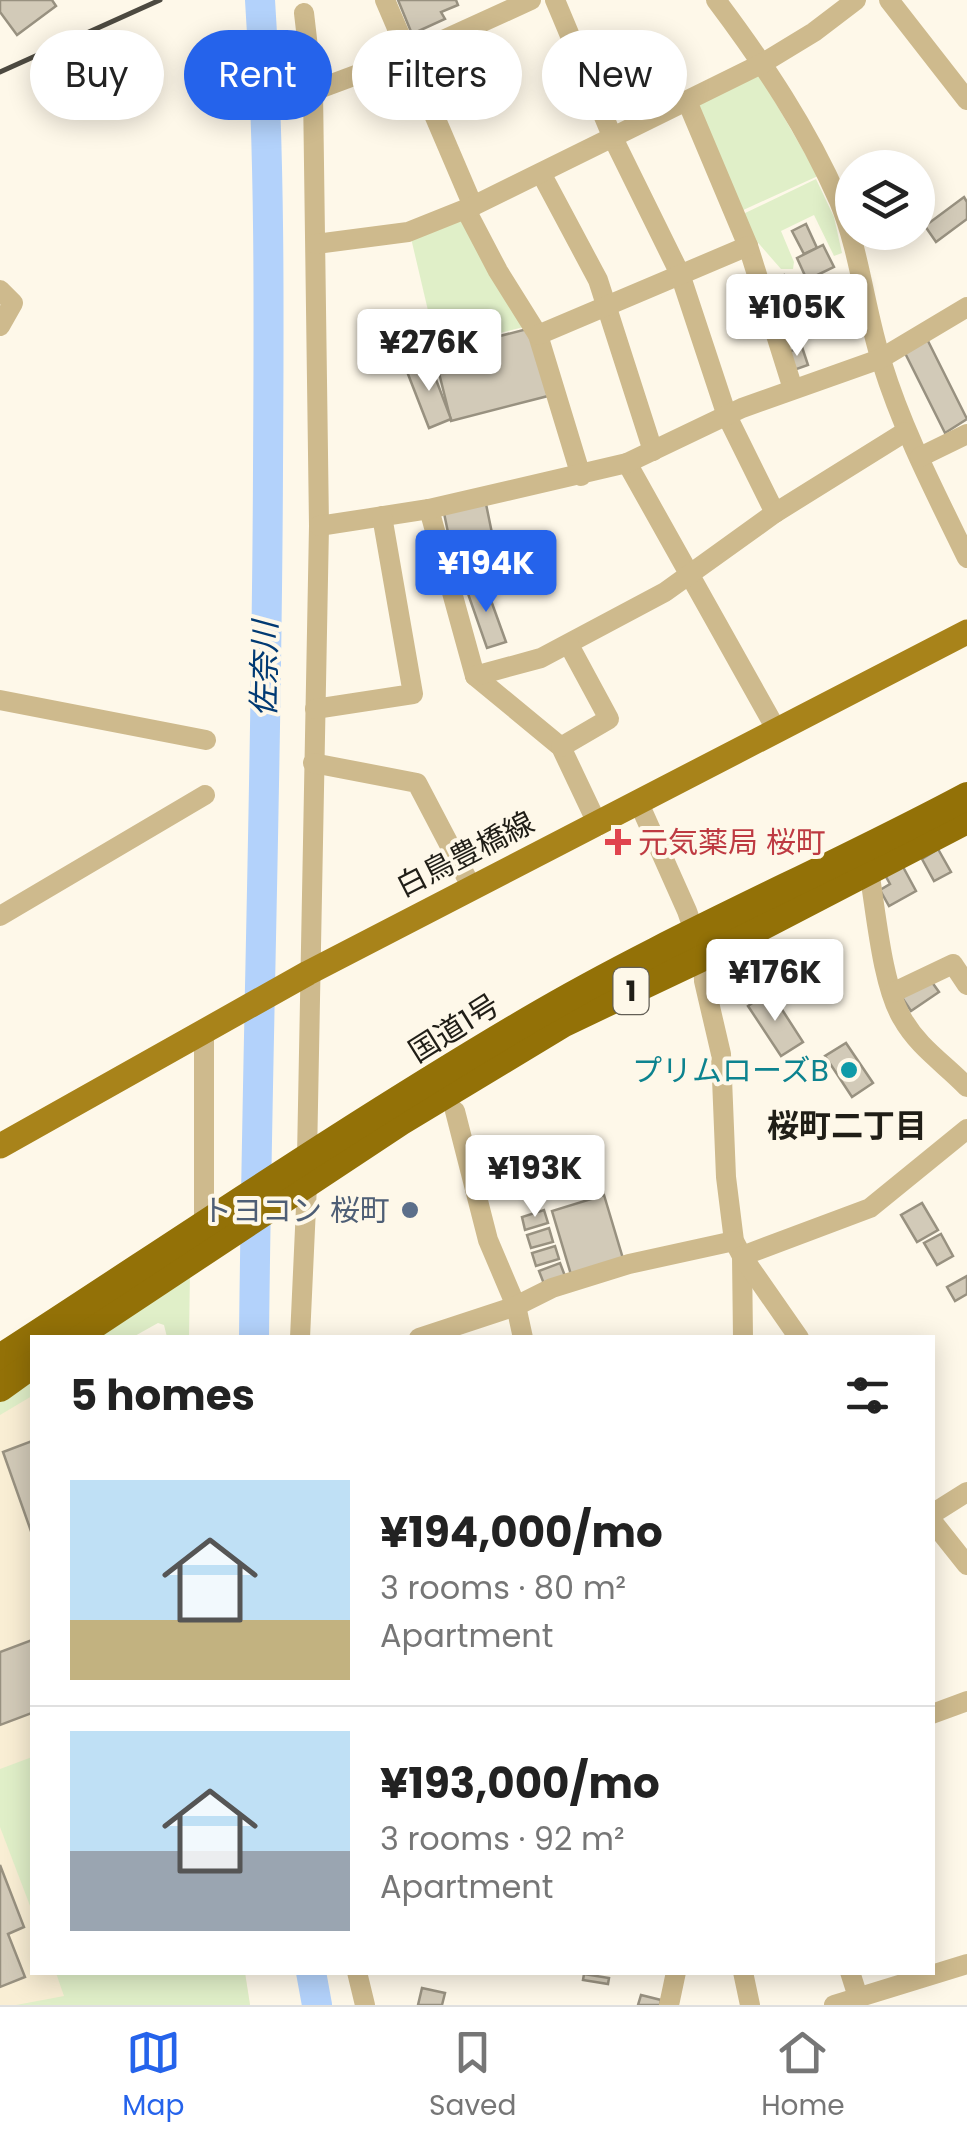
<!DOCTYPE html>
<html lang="en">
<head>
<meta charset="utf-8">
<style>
  :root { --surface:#fff; --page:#f6f6f6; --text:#222; --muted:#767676; --line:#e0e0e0; --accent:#2563eb }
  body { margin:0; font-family:Poppins,"Noto Sans JP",sans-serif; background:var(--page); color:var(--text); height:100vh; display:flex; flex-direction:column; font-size:38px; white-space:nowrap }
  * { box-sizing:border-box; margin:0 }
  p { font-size:32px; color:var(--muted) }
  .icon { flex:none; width:55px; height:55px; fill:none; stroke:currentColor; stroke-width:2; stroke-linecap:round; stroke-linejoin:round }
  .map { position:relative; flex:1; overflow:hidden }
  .panel { position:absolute; left:30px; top:1335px; width:905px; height:640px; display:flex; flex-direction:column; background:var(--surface); border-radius:0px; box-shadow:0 5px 25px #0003 }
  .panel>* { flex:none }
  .guide { position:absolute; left:30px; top:30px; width:908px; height:90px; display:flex; gap:20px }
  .buttons { position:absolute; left:835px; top:150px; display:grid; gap:20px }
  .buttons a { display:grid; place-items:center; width:100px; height:100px; border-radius:50%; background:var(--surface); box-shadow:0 5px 25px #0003; font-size:50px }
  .price { position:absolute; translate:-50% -85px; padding:0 22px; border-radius:10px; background:#fff; color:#222; font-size:32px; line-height:65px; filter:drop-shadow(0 2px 5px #0008) }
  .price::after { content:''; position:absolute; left:50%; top:60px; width:30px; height:22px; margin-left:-15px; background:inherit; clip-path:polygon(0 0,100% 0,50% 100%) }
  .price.selected { background:var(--accent); color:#fff }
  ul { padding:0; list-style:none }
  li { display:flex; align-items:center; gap:30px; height:250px; padding:0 40px }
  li+li { border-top:2px solid var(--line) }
  li span { display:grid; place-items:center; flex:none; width:280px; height:200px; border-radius:0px; color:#555 }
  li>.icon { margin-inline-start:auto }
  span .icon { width:120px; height:120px; fill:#fffc; stroke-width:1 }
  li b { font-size:42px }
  h2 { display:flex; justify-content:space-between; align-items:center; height:120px; padding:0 40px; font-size:42px }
  .tag { padding:0 35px; border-radius:45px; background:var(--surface); box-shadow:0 5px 25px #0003; font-size:35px; line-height:90px }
  .tag.selected { background:var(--accent); color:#fff }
  .menu { display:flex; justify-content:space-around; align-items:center; height:140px; border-top:2px solid var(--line); background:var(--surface); font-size:28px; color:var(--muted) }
  .menu a { display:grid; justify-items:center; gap:5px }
  .menu .selected { color:var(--accent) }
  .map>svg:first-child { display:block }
</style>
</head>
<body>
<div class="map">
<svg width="967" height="2005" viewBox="0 0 967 2005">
  <rect width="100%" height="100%" fill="#fef8e9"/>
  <polygon fill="#f9eed4" points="32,1377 32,1972 245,1973 250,2005 0,2005 0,1399"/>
  <g fill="#e0efc8">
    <polygon points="757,71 818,176 739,212 692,104"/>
    <polygon points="816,179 834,217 842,253 834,256 814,215 781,231 794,262 793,269 781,269 753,237 743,214"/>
    <polygon points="461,217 528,326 437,349 411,238"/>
    <polygon points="190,1271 189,1337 167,1337 164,1325 158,1323 133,1337 91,1338"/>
    <polygon points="32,1377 32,1396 0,1415 0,1399"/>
    <polygon points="32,1757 32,1911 0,1827 0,1769"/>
    <polygon points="56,1973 245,1973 250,2005 16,2005 64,1996"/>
  </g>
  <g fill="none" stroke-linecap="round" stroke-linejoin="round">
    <g stroke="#b3d2fb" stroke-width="30">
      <path d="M254,1338C257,1048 267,758 268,468C269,312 270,156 260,0"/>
      <polyline points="311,1972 317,2005"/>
    </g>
  </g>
  <g fill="#d2cab8" stroke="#989180" stroke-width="2.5">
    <polygon points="0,0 52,0 56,6 17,35 0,12"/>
    <polygon points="398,0 456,0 458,5 441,12 445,19 412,34"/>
    <polygon points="964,197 967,202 967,219 936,242 925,226"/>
    <polygon points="806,224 817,248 804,254 792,231"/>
    <polygon points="823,245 834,267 807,280 797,258"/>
    <polygon points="784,275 803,334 782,341 763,282"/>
    <polygon points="831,322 836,332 827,336 823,326"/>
    <polygon points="531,328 548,396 451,421 434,353"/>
    <polygon points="927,339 967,419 945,433 904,351"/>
    <polygon points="802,347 808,365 791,371 785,353"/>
    <polygon points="429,361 451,419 429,428 406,369"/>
    <polygon points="486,504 501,577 459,586 444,513"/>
    <polygon points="484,581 506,642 487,648 466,588"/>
    <polygon points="938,849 951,872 934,881 922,859"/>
    <polygon points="902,865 916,891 889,906 880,890 890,884 885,875"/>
    <polygon points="929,978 939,992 911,1011 901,996"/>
    <polygon points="770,991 803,1042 781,1056 748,1006"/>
    <polygon points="846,1043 873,1083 852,1097 825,1056"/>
    <polygon points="604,1195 624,1262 572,1278 552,1211"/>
    <polygon points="922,1203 938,1230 917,1242 901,1215"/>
    <polygon points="544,1210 548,1223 525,1230 522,1217"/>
    <polygon points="549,1228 553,1242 531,1248 527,1235"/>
    <polygon points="941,1234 953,1256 937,1265 924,1243"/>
    <polygon points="555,1246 559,1259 536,1266 532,1253"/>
    <polygon points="560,1263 565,1276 544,1284 539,1271"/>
    <polygon points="967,1276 967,1294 955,1301 947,1287"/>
    <polygon points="32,1441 32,1534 3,1452"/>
    <polygon points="32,1640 32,1713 0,1725 0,1652"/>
    <polygon points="0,1865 24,1927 8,1934 25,1977 0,1987"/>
    <polygon points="584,1974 609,1978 608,1984 583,1980"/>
    <polygon points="422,1988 445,1993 442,2005 418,2005"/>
    <polygon points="641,1995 661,2000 660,2005 638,2005"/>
  </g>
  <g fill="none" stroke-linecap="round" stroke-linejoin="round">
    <g stroke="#ceba8d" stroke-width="20">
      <polyline points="385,0 473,206"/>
      <polyline points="555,0 612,136 680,274 727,416 775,513"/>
      <path d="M716,0C764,64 807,128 839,201C860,252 865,311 882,363C903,431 936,494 967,558"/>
      <polyline points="889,0 967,100"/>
      <polyline points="304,13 313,91 319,526 307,1158"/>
      <polyline points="313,91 410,55 531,0"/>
      <polyline points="687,101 748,246 793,389"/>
      <polyline points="542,175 598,280 653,451"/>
      <polyline points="466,210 498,271 538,335 581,476"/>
      <polyline points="316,244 408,232 473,206 763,63 814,32 856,0"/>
      <polyline points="0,290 13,303 0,326"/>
      <polyline points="538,335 748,246"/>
      <polyline points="920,457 967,434"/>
      <polyline points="627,463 776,729"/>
      <polyline points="429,509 475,676 561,747 597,823"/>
      <polyline points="319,526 429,509 627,463 742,408 880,359 967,307"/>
      <polyline points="475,676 541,658 665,592 775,513 905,432"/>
      <polyline points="0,700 206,740"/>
      <polyline points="315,709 413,694 382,516"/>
      <polyline points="561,747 609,719 569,645"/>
      <polyline points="313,763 417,783 472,888"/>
      <polyline points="638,801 687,911 703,957 704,981 721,1054 726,1177 734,1241 742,1256 743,1338"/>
      <path d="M869,871C876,911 882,985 902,1018C918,1047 945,1064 967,1087"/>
      <polyline points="0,916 205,795"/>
      <polyline points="892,993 953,964 967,985"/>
      <polyline points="455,1111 488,1240 516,1306 523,1338"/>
      <polyline points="204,1226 204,1032"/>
      <polyline points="300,1338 307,1185"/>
      <polyline points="419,1338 516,1306 552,1288 629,1264 734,1241"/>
      <polyline points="799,1338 742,1256 870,1208 967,1129"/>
      <polyline points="932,1514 967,1492"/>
      <polyline points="932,1521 967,1565"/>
      <polyline points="932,1714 967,1701"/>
      <polyline points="357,1972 365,2005"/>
      <polyline points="743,1972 750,2005"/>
      <polyline points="850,1972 858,1997"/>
      <polyline points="669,2005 676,1972"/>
      <polyline points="834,2005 967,1964"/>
    </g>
    <polyline stroke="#a8831a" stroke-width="25" points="0,1146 308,973 967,632"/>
    <g stroke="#937107" stroke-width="28">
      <polyline points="74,1338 400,1122 564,1023 703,957 967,820"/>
      <path d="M0,1358C176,1244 349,1126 529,1020C670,937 823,873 967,796"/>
      <polyline points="0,1388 32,1365"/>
    </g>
    <polyline stroke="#4d4a41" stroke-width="5" points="0,72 160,0"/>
  </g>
  <path fill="#e0444e" stroke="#fef8e9" stroke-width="4" d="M613 827h10v10h10v10h-10v10h-10v-10h-10v-10h10z"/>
  <circle fill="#0f9aa8" stroke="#fef8e9" stroke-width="4" cx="849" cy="1070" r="10"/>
  <circle fill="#5c6f8a" stroke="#fef8e9" stroke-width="4" cx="410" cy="1210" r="10"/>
  <g text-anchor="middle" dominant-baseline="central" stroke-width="8" stroke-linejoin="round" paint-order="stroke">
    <rect fill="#fef8e9" stroke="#635f56" stroke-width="2.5" x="613.5" y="968" width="35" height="46" rx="8"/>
    <g font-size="28" font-weight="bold" fill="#201e17">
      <text x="631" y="991">1</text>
    </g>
    <g font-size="30" fill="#be3a42" stroke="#fef8e9" text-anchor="start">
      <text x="638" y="842">元気薬局 桜町</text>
    </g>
    <g font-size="30" fill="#201e17" stroke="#fef8e9">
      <text transform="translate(465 854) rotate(-27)">白鳥豊橋線</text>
      <text transform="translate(454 1028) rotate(-32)">国道1号</text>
    </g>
    <g font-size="30" fill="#0d838f" stroke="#fef8e9" text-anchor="end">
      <text x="829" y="1070">プリムローズB</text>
    </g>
    <g font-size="30" fill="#4e5e75" stroke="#fef8e9" text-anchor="end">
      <text x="390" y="1210">トヨコン 桜町</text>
    </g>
    <g font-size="32" font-style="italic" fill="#013a73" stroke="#fef8e9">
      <text transform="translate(264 669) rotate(-89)">佐奈川</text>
    </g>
    <g font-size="32" font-weight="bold" fill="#201e17" stroke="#fef8e9">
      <text x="847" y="1125">桜町二丁目</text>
    </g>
  </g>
</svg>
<div class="buttons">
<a><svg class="icon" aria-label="layers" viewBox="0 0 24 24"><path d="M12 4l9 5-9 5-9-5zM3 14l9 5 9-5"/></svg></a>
</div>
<b class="price" style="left:797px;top:359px">¥105K</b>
<b class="price" style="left:429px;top:394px">¥276K</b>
<b class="price selected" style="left:486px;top:615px">¥194K</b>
<b class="price" style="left:775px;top:1024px">¥176K</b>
<b class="price" style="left:535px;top:1220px">¥193K</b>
<div class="guide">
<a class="tag">Buy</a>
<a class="tag selected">Rent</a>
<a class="tag">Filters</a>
<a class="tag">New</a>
</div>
<section class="panel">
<h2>5 homes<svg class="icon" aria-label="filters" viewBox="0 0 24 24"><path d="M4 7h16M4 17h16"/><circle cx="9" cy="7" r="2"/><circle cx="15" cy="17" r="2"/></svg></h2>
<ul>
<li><span style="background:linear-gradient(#bfe0f5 70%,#c2b280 0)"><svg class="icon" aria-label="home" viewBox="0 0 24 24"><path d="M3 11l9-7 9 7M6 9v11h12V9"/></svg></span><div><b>¥194,000/mo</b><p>3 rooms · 80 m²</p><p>Apartment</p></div></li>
<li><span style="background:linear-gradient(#bfe0f5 60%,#9aa5b1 0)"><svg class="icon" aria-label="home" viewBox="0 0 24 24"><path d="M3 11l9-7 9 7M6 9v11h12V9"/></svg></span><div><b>¥193,000/mo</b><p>3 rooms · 92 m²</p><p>Apartment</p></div></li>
</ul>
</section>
</div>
<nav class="menu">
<a class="selected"><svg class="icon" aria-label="map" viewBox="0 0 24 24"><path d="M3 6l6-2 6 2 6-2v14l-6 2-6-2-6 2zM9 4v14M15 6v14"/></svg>Map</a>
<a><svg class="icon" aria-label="saved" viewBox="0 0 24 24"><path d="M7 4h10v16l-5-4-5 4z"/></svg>Saved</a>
<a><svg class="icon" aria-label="home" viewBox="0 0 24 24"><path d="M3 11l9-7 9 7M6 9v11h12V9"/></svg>Home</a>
</nav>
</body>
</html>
